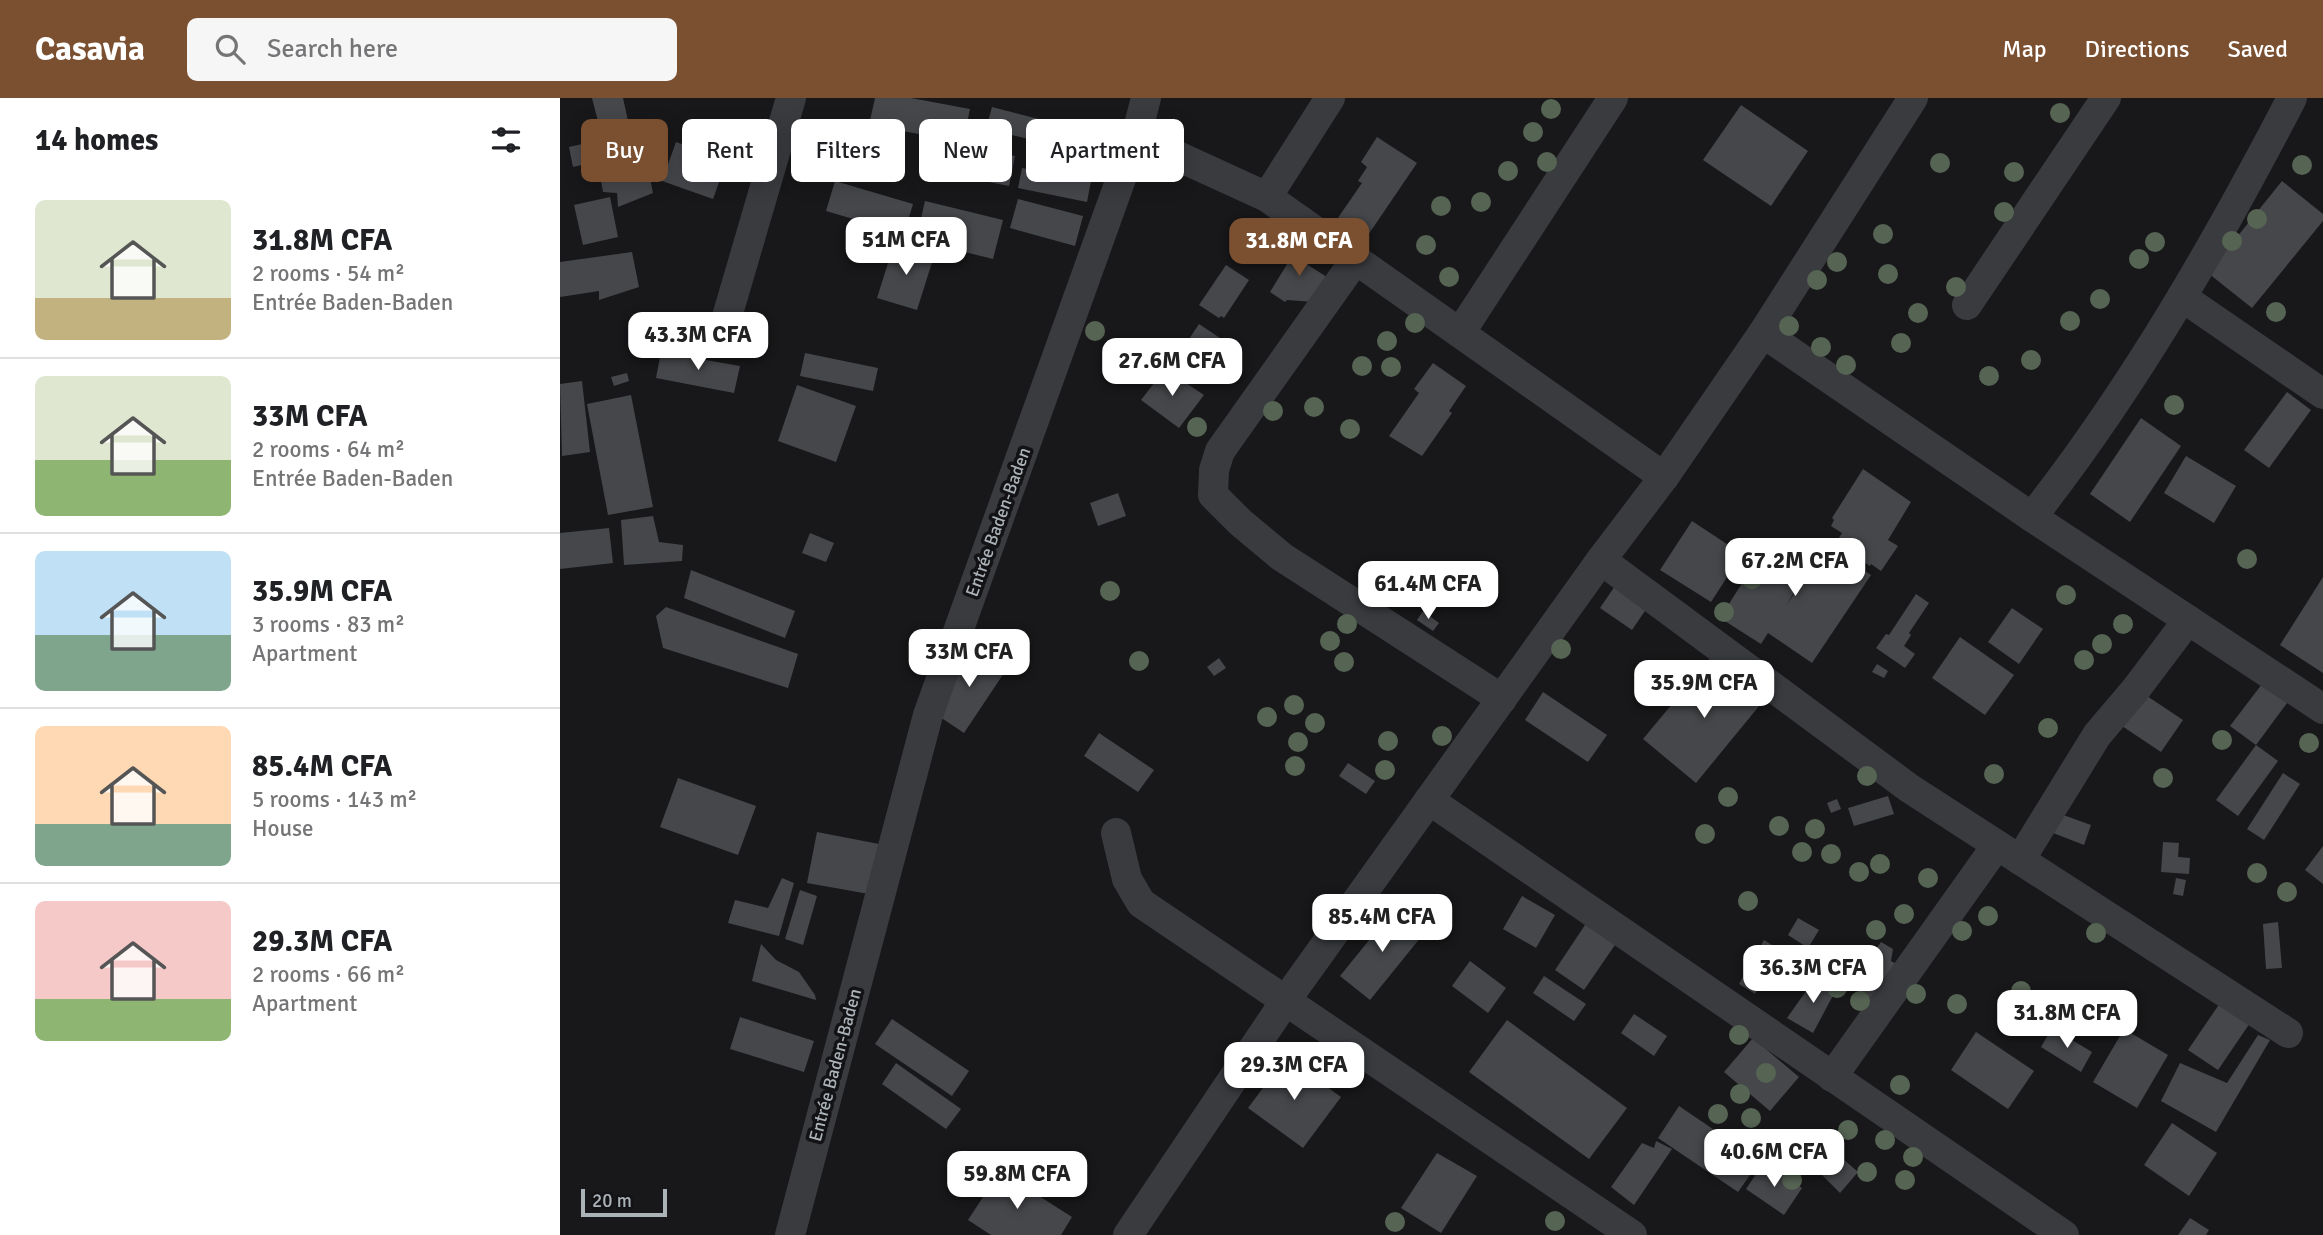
<!DOCTYPE html>
<html lang="en">
<head>
<meta charset="utf-8">
<style>
  :root { --surface:#fff; --page:#f6f6f6; --text:#202124; --muted:#757577; --line:#e0e0e0; --accent:#7b5031 }
  body { margin:0; font-family:Signika,sans-serif; background:var(--page); color:var(--text); height:100vh; display:flex; flex-direction:column; font-size:26px; white-space:nowrap }
  * { box-sizing:border-box; margin:0 }
  p { font-size:23px; color:var(--muted) }
  .icon { flex:none; width:38px; height:38px; fill:none; stroke:currentColor; stroke-width:2; stroke-linecap:round; stroke-linejoin:round }
  .map { position:relative; flex:1; overflow:hidden }
  .side { display:flex; flex-direction:column; background:var(--surface); width:560px }
  .side>* { flex:none }
  .guide { position:absolute; left:21px; top:21px; width:665px; height:63px; display:flex; gap:14px }
  .scale { position:absolute; left:21px; bottom:18px; width:86px; box-sizing:border-box; padding-left:7px; border:4px solid #abb3b9; border-top:0; font-size:19px; line-height:24px; white-space:nowrap; color:#abb3b9; -webkit-text-stroke:5px #131315; paint-order:stroke }
  .price { position:absolute; translate:-50% -60px; padding:0 16px; border-radius:14px; background:#fff; color:#222; font-size:23px; line-height:46px; filter:drop-shadow(0 2px 4px #0008) }
  .price::after { content:''; position:absolute; left:50%; top:42px; width:21px; height:16px; margin-left:-10px; background:inherit; clip-path:polygon(0 0,100% 0,50% 100%) }
  .price.on { background:var(--accent); color:#fff }
  ul { padding:0; list-style:none }
  li { display:flex; align-items:center; gap:21px; height:175px; padding:0 35px }
  li+li { border-top:2px solid var(--line) }
  li span { display:grid; place-items:center; flex:none; width:196px; height:140px; border-radius:10px; color:#555 }
  li>.icon { margin-inline-start:auto }
  span .icon { width:84px; height:84px; fill:#fffc; stroke-width:1 }
  li b { font-size:30px }
  h2 { display:flex; justify-content:space-between; align-items:center; height:84px; padding:0 35px; font-size:30px }
  .tag { padding:0 24px; border-radius:10px; background:var(--surface); box-shadow:0 4px 18px #0003; font-size:24px; line-height:63px }
  .tag.on { background:var(--accent); color:#fff }
  header { display:flex; align-items:center; gap:42px; box-sizing:border-box; height:98px; padding:0 35px; background:var(--accent); color:#fff }
  header strong { font-size:33px }
  nav { display:flex; gap:38px; margin-inline-start:auto; font-size:24px }
  .search { width:490px; height:63px; background:var(--page); display:flex; align-items:center; gap:18px; box-sizing:border-box; padding:0 24px; border-radius:10px; color:var(--muted); font-size:26px }
  main { display:flex; flex:1; min-height:0 }
  .map>svg:first-child { display:block }
</style>
</head>
<body>
<header>
<strong>Casavia</strong>
<div class="search"><svg class="icon" aria-label="search" viewBox="0 0 24 24"><circle cx="10" cy="10" r="6"/><path d="M15 15l6 6"/></svg>Search here</div>
<nav><a>Map</a><a>Directions</a><a>Saved</a></nav>
</header>
<main>
<section class="side">
<h2>14 homes<svg class="icon" aria-label="filters" viewBox="0 0 24 24"><path d="M4 7h16M4 17h16"/><circle cx="9" cy="7" r="2"/><circle cx="15" cy="17" r="2"/></svg></h2>
<ul>
<li><span style="background:linear-gradient(#dfe7d0 70%,#c2b280 0)"><svg class="icon" aria-label="home" viewBox="0 0 24 24"><path d="M3 11l9-7 9 7M6 9v11h12V9"/></svg></span><div><b>31.8M CFA</b><p>2 rooms · 54 m²</p><p>Entrée Baden-Baden</p></div></li>
<li><span style="background:linear-gradient(#dfe7d0 60%,#8fb573 0)"><svg class="icon" aria-label="home" viewBox="0 0 24 24"><path d="M3 11l9-7 9 7M6 9v11h12V9"/></svg></span><div><b>33M CFA</b><p>2 rooms · 64 m²</p><p>Entrée Baden-Baden</p></div></li>
<li><span style="background:linear-gradient(#bfe0f5 60%,#7fa58c 0)"><svg class="icon" aria-label="home" viewBox="0 0 24 24"><path d="M3 11l9-7 9 7M6 9v11h12V9"/></svg></span><div><b>35.9M CFA</b><p>3 rooms · 83 m²</p><p>Apartment</p></div></li>
<li><span style="background:linear-gradient(#ffd9b3 70%,#7fa58c 0)"><svg class="icon" aria-label="home" viewBox="0 0 24 24"><path d="M3 11l9-7 9 7M6 9v11h12V9"/></svg></span><div><b>85.4M CFA</b><p>5 rooms · 143 m²</p><p>House</p></div></li>
<li><span style="background:linear-gradient(#f6c9c9 70%,#8fb573 0)"><svg class="icon" aria-label="home" viewBox="0 0 24 24"><path d="M3 11l9-7 9 7M6 9v11h12V9"/></svg></span><div><b>29.3M CFA</b><p>2 rooms · 66 m²</p><p>Apartment</p></div></li>
</ul>
</section>
<div class="map">
<svg width="1763" height="1137" viewBox="0 0 1763 1137">
  <rect width="100%" height="100%" fill="#18181a"/>
  <g fill="#45474a">
    <polygon points="32,0 63,0 70,32 42,39"/>
    <polygon points="315,0 351,0 410,11 403,44 309,27"/>
    <polygon points="1181,7 1248,53 1211,108 1143,62"/>
    <polygon points="432,9 490,24 485,45 426,31"/>
    <polygon points="81,34 93,95 58,109 57,95 43,94 39,71 48,68 56,61 53,40"/>
    <polygon points="817,39 857,65 802,146 773,127 802,85 798,83 807,69 801,64"/>
    <polygon points="48,40 53,60 13,69 9,49"/>
    <polygon points="116,44 167,62 153,101 102,83"/>
    <polygon points="410,50 455,58 449,88 404,79"/>
    <polygon points="462,70 531,83 527,104 458,90"/>
    <polygon points="275,83 353,106 344,136 266,113"/>
    <polygon points="1722,83 1763,116 1763,123 1692,210 1648,175"/>
    <polygon points="50,99 58,139 23,147 14,107"/>
    <polygon points="458,101 523,118 515,148 450,130"/>
    <polygon points="365,103 443,122 433,161 356,142"/>
    <polygon points="740,145 755,154 748,167 767,179 754,204 727,202 725,204 710,194"/>
    <polygon points="334,146 374,158 357,212 317,200"/>
    <polygon points="72,154 79,189 39,202 39,193 0,199 0,164"/>
    <polygon points="666,167 689,182 664,220 661,218 659,220 639,207"/>
    <polygon points="639,226 663,242 636,281 613,265"/>
    <polygon points="101,254 180,268 174,295 96,280"/>
    <polygon points="245,255 318,270 313,293 240,278"/>
    <polygon points="873,265 906,288 889,313 892,315 862,358 829,338 859,295 854,291"/>
    <polygon points="605,271 644,297 619,330 581,302"/>
    <polygon points="67,275 69,283 54,288 51,279"/>
    <polygon points="22,283 30,354 2,358 0,286"/>
    <polygon points="237,287 296,308 276,364 218,343"/>
    <polygon points="1727,294 1751,312 1709,370 1684,352"/>
    <polygon points="71,297 93,409 48,417 27,306"/>
    <polygon points="1581,320 1621,348 1570,424 1530,396"/>
    <polygon points="1626,358 1676,388 1654,425 1604,395"/>
    <polygon points="1303,371 1351,404 1328,442 1338,448 1321,473 1311,466 1310,468 1275,446 1282,435 1271,428 1274,422 1272,420"/>
    <polygon points="558,395 566,418 538,428 530,405"/>
    <polygon points="93,418 99,444 123,447 122,463 64,467 61,422"/>
    <polygon points="1132,423 1182,456 1151,504 1100,472"/>
    <polygon points="49,430 53,465 0,471 0,435"/>
    <polygon points="250,435 274,445 266,464 242,455"/>
    <polygon points="1210,441 1250,467 1226,508 1266,447 1311,477 1252,565 1208,535 1201,546 1160,520"/>
    <polygon points="131,472 235,513 225,540 124,500"/>
    <polygon points="1763,479 1763,575 1720,547"/>
    <polygon points="1059,482 1091,504 1072,532 1040,510"/>
    <polygon points="1356,496 1369,505 1349,535 1351,537 1344,548 1355,556 1345,570 1316,550 1326,536 1329,537"/>
    <polygon points="106,509 238,556 228,590 103,550 96,518"/>
    <polygon points="1452,510 1483,531 1459,566 1428,544"/>
    <polygon points="863,513 879,525 873,533 857,522"/>
    <polygon points="1400,539 1454,577 1425,617 1372,580"/>
    <polygon points="414,547 448,569 404,635 371,613"/>
    <polygon points="1152,558 1204,602 1136,685 1083,641"/>
    <polygon points="659,560 666,570 654,578 647,569"/>
    <polygon points="1317,566 1328,573 1324,580 1312,574"/>
    <polygon points="1702,586 1727,605 1696,647 1670,628"/>
    <polygon points="983,594 1047,637 1028,664 965,622"/>
    <polygon points="1584,596 1623,622 1601,654 1562,628"/>
    <polygon points="539,635 594,672 578,694 524,658"/>
    <polygon points="1696,647 1718,663 1678,718 1656,702"/>
    <polygon points="788,665 815,683 806,696 779,678"/>
    <polygon points="1723,675 1740,686 1704,742 1687,731"/>
    <polygon points="118,680 196,708 178,757 100,729"/>
    <polygon points="1328,698 1334,716 1294,728 1288,710"/>
    <polygon points="1277,701 1281,711 1271,715 1267,705"/>
    <polygon points="1495,714 1531,727 1524,747 1488,733"/>
    <polygon points="257,734 319,746 309,796 247,785"/>
    <polygon points="1603,744 1619,745 1618,759 1630,760 1629,776 1601,774"/>
    <polygon points="1763,748 1763,786 1745,772"/>
    <polygon points="222,780 234,785 219,838 168,825 175,802 208,810"/>
    <polygon points="1616,780 1626,782 1623,798 1613,796"/>
    <polygon points="240,792 257,798 243,847 225,841"/>
    <polygon points="962,798 995,817 976,850 943,831"/>
    <polygon points="835,810 865,834 810,902 780,878"/>
    <polygon points="1238,820 1259,832 1248,850 1228,837"/>
    <polygon points="1027,824 1057,844 1024,892 995,872"/>
    <polygon points="1718,824 1722,870 1706,871 1703,826"/>
    <polygon points="1204,842 1220,852 1195,896 1179,886"/>
    <polygon points="1321,844 1333,851 1331,863 1356,877 1330,912 1291,889"/>
    <polygon points="201,846 216,862 239,874 255,897 256,902 192,883"/>
    <polygon points="910,863 946,890 928,915 892,888"/>
    <polygon points="984,878 1026,906 1014,923 973,895"/>
    <polygon points="1256,879 1277,890 1253,935 1227,920"/>
    <polygon points="1660,905 1690,925 1658,972 1628,952"/>
    <polygon points="1074,916 1107,938 1094,958 1061,935"/>
    <polygon points="180,919 254,943 244,974 170,951"/>
    <polygon points="332,921 409,973 392,998 315,946"/>
    <polygon points="947,922 1067,1010 1029,1061 909,974"/>
    <polygon points="1492,930 1532,954 1521,974 1481,949"/>
    <polygon points="1564,931 1608,957 1577,1010 1533,984"/>
    <polygon points="1416,934 1474,973 1448,1011 1391,972"/>
    <polygon points="1698,937 1710,942 1656,1034 1601,1003 1620,965 1667,985"/>
    <polygon points="1193,940 1239,979 1210,1013 1164,974"/>
    <polygon points="726,959 781,999 743,1050 688,1010"/>
    <polygon points="336,965 401,1011 386,1031 322,986"/>
    <polygon points="1119,1008 1200,1063 1178,1094 1098,1040"/>
    <polygon points="1612,1025 1657,1055 1629,1098 1584,1067"/>
    <polygon points="1096,1043 1112,1051 1074,1107 1051,1089 1082,1045 1094,1050"/>
    <polygon points="1275,1054 1298,1074 1280,1095 1261,1076"/>
    <polygon points="877,1055 917,1078 881,1135 841,1110"/>
    <polygon points="1204,1064 1242,1090 1224,1117 1186,1091"/>
    <polygon points="440,1073 512,1119 501,1137 431,1137 408,1122"/>
    <polygon points="1630,1120 1649,1132 1646,1137 1618,1137"/>
  </g>
  <g fill="none" stroke-linecap="round" stroke-linejoin="round">
    <g stroke="#393b3f" stroke-width="30">
      <polyline points="576,39 707,99 1104,379"/>
      <polyline points="707,99 770,0"/>
      <polyline points="796,161 660,353 654,372 653,397 680,424 722,459 942,601"/>
      <polyline points="1622,199 1763,296"/>
      <polyline points="1407,207 1546,0"/>
      <polyline points="164,229 231,0"/>
      <polyline points="900,235 1053,0"/>
      <polyline points="1203,235 1472,419 1763,611"/>
      <path d="M1472,419C1574,289 1656,146 1732,0"/>
      <polyline points="1041,462 1349,690 1728,935"/>
      <polyline points="869,702 1504,1137"/>
      <polyline points="556,735 567,781 581,805 1072,1137"/>
      <polyline points="1460,762 1537,637 1576,591 1628,522"/>
      <polyline points="1272,979 1437,747"/>
      <polyline points="230,1137 368,617 576,39 586,0"/>
      <polyline points="568,1137 726,902 1041,462 1104,379 1203,235 1353,0"/>
    </g>
  </g>
  <g fill="#566454">
    <circle cx="991" cy="11" r="10"/>
    <circle cx="1500" cy="15" r="10"/>
    <circle cx="973" cy="34" r="10"/>
    <circle cx="987" cy="64" r="10"/>
    <circle cx="1380" cy="65" r="10"/>
    <circle cx="1742" cy="67" r="10"/>
    <circle cx="948" cy="73" r="10"/>
    <circle cx="1454" cy="74" r="10"/>
    <circle cx="921" cy="104" r="10"/>
    <circle cx="881" cy="108" r="10"/>
    <circle cx="1444" cy="114" r="10"/>
    <circle cx="1697" cy="121" r="10"/>
    <circle cx="1323" cy="136" r="10"/>
    <circle cx="1672" cy="143" r="10"/>
    <circle cx="1595" cy="144" r="10"/>
    <circle cx="866" cy="147" r="10"/>
    <circle cx="1579" cy="161" r="10"/>
    <circle cx="1277" cy="164" r="10"/>
    <circle cx="1328" cy="176" r="10"/>
    <circle cx="889" cy="179" r="10"/>
    <circle cx="1257" cy="182" r="10"/>
    <circle cx="1396" cy="189" r="10"/>
    <circle cx="1540" cy="201" r="10"/>
    <circle cx="1716" cy="214" r="10"/>
    <circle cx="1358" cy="215" r="10"/>
    <circle cx="1510" cy="223" r="10"/>
    <circle cx="855" cy="225" r="10"/>
    <circle cx="1229" cy="228" r="10"/>
    <circle cx="535" cy="233" r="10"/>
    <circle cx="827" cy="243" r="10"/>
    <circle cx="1341" cy="245" r="10"/>
    <circle cx="1261" cy="249" r="10"/>
    <circle cx="1471" cy="262" r="10"/>
    <circle cx="1286" cy="267" r="10"/>
    <circle cx="802" cy="268" r="10"/>
    <circle cx="831" cy="269" r="10"/>
    <circle cx="1429" cy="278" r="10"/>
    <circle cx="1614" cy="307" r="10"/>
    <circle cx="754" cy="309" r="10"/>
    <circle cx="713" cy="313" r="10"/>
    <circle cx="637" cy="329" r="10"/>
    <circle cx="790" cy="331" r="10"/>
    <circle cx="1687" cy="461" r="10"/>
    <circle cx="1192" cy="481" r="10"/>
    <circle cx="550" cy="493" r="10"/>
    <circle cx="1506" cy="497" r="10"/>
    <circle cx="1164" cy="514" r="10"/>
    <circle cx="787" cy="526" r="10"/>
    <circle cx="1563" cy="526" r="10"/>
    <circle cx="770" cy="543" r="10"/>
    <circle cx="1542" cy="546" r="10"/>
    <circle cx="1001" cy="551" r="10"/>
    <circle cx="1524" cy="562" r="10"/>
    <circle cx="579" cy="563" r="10"/>
    <circle cx="784" cy="564" r="10"/>
    <circle cx="734" cy="607" r="10"/>
    <circle cx="707" cy="619" r="10"/>
    <circle cx="755" cy="625" r="10"/>
    <circle cx="1488" cy="630" r="10"/>
    <circle cx="882" cy="638" r="10"/>
    <circle cx="1662" cy="642" r="10"/>
    <circle cx="828" cy="643" r="10"/>
    <circle cx="738" cy="644" r="10"/>
    <circle cx="1749" cy="645" r="10"/>
    <circle cx="735" cy="668" r="10"/>
    <circle cx="825" cy="672" r="10"/>
    <circle cx="1434" cy="676" r="10"/>
    <circle cx="1307" cy="678" r="10"/>
    <circle cx="1603" cy="680" r="10"/>
    <circle cx="1168" cy="699" r="10"/>
    <circle cx="1219" cy="728" r="10"/>
    <circle cx="1255" cy="731" r="10"/>
    <circle cx="1145" cy="736" r="10"/>
    <circle cx="1242" cy="754" r="10"/>
    <circle cx="1271" cy="756" r="10"/>
    <circle cx="1320" cy="766" r="10"/>
    <circle cx="1299" cy="774" r="10"/>
    <circle cx="1697" cy="775" r="10"/>
    <circle cx="1368" cy="780" r="10"/>
    <circle cx="1727" cy="794" r="10"/>
    <circle cx="1188" cy="803" r="10"/>
    <circle cx="1344" cy="816" r="10"/>
    <circle cx="1428" cy="818" r="10"/>
    <circle cx="1316" cy="832" r="10"/>
    <circle cx="1402" cy="833" r="10"/>
    <circle cx="1536" cy="835" r="10"/>
    <circle cx="1293" cy="857" r="10"/>
    <circle cx="1277" cy="890" r="10"/>
    <circle cx="1461" cy="893" r="10"/>
    <circle cx="1356" cy="896" r="10"/>
    <circle cx="1300" cy="903" r="10"/>
    <circle cx="1397" cy="906" r="10"/>
    <circle cx="1472" cy="921" r="10"/>
    <circle cx="1527" cy="925" r="10"/>
    <circle cx="1179" cy="937" r="10"/>
    <circle cx="1206" cy="975" r="10"/>
    <circle cx="1340" cy="987" r="10"/>
    <circle cx="1180" cy="996" r="10"/>
    <circle cx="1158" cy="1016" r="10"/>
    <circle cx="1191" cy="1020" r="10"/>
    <circle cx="1288" cy="1032" r="10"/>
    <circle cx="1325" cy="1042" r="10"/>
    <circle cx="1188" cy="1043" r="10"/>
    <circle cx="1263" cy="1054" r="10"/>
    <circle cx="1353" cy="1059" r="10"/>
    <circle cx="1216" cy="1065" r="10"/>
    <circle cx="1307" cy="1074" r="10"/>
    <circle cx="1232" cy="1082" r="10"/>
    <circle cx="1345" cy="1082" r="10"/>
    <circle cx="995" cy="1123" r="10"/>
    <circle cx="835" cy="1124" r="10"/>
  </g>
  <g text-anchor="middle" dominant-baseline="central" stroke-width="7" stroke-linejoin="round" paint-order="stroke">
    <g font-size="18" fill="#abb3b9" stroke="#131315">
      <text transform="translate(438 424) rotate(-70)">Entrée Baden-Baden</text>
      <text transform="translate(275 967) rotate(-75)">Entrée Baden-Baden</text>
    </g>
  </g>
</svg>
<div class="scale">20 m</div>
<b class="price" style="left:346px;top:179px">51M CFA</b>
<b class="price on" style="left:739px;top:180px">31.8M CFA</b>
<b class="price" style="left:138px;top:274px">43.3M CFA</b>
<b class="price" style="left:612px;top:300px">27.6M CFA</b>
<b class="price" style="left:1235px;top:500px">67.2M CFA</b>
<b class="price" style="left:868px;top:523px">61.4M CFA</b>
<b class="price" style="left:409px;top:591px">33M CFA</b>
<b class="price" style="left:1144px;top:622px">35.9M CFA</b>
<b class="price" style="left:822px;top:856px">85.4M CFA</b>
<b class="price" style="left:1253px;top:907px">36.3M CFA</b>
<b class="price" style="left:1507px;top:952px">31.8M CFA</b>
<b class="price" style="left:734px;top:1004px">29.3M CFA</b>
<b class="price" style="left:1214px;top:1091px">40.6M CFA</b>
<b class="price" style="left:457px;top:1113px">59.8M CFA</b>
<div class="guide">
<a class="tag on">Buy</a>
<a class="tag">Rent</a>
<a class="tag">Filters</a>
<a class="tag">New</a>
<a class="tag">Apartment</a>
</div>
</div>
</main>
</body>
</html>
